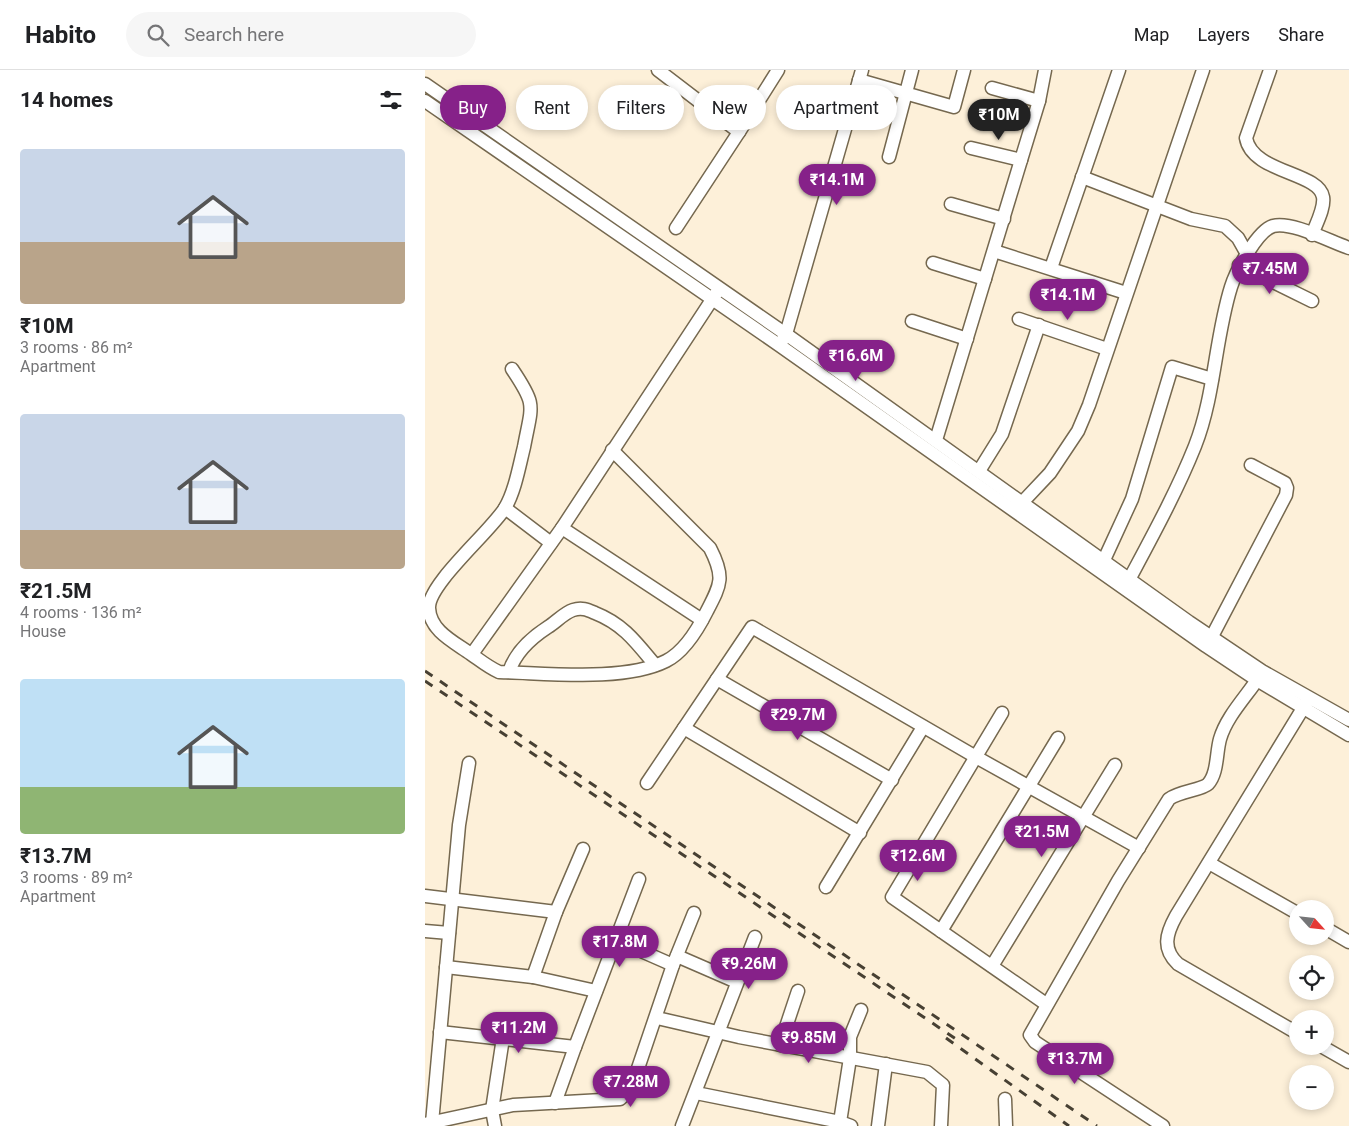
<!DOCTYPE html>
<html lang="en">
<head>
<meta charset="utf-8">
<style>
  :root { --surface:#fff; --page:#f6f6f6; --text:#202124; --muted:#757577; --line:#e0e0e0; --accent:#862189 }
  body { margin:0; font-family:Roboto,sans-serif; background:var(--page); color:var(--text); height:100vh; display:flex; flex-direction:column; font-size:19px; white-space:nowrap }
  * { box-sizing:border-box; margin:0 }
  p { font-size:16px; color:var(--muted) }
  .icon { flex:none; width:28px; height:28px; fill:none; stroke:currentColor; stroke-width:2; stroke-linecap:round; stroke-linejoin:round }
  .map { position:relative; flex:1; overflow:hidden }
  .panel { display:flex; flex-direction:column; background:var(--surface); width:425px }
  .panel>* { flex:none }
  .banner { position:absolute; left:15px; top:15px; width:475px; height:45px; display:flex; gap:10px }
  .needle { width:32px; rotate:117deg }
  .tools { position:absolute; left:864px; top:830px; display:grid; gap:10px }
  .tools a { display:grid; place-items:center; width:45px; height:45px; border-radius:50%; background:var(--surface); box-shadow:0 2px 8px #0003; font-size:25px }
  .price { position:absolute; translate:-50% -42px; padding:0 11px; border-radius:18px; background:var(--accent); color:#fff; font-size:16px; line-height:32px; filter:drop-shadow(0 1px 2px #0008) }
  .price::after { content:''; position:absolute; left:50%; top:30px; width:15px; height:11px; margin-left:-8px; background:inherit; clip-path:polygon(0 0,100% 0,50% 100%) }
  .price.on { background:#222; color:#fff }
  ul { padding:0; list-style:none }
  li { display:grid; align-content:center; gap:10px; height:265px; padding:0 20px }
  li span { display:grid; place-items:center; height:155px; border-radius:5px; color:#555 }
  li>.icon { margin-inline-start:auto }
  span .icon { width:90px; height:90px; fill:#fffc; stroke-width:1 }
  li b { font-size:21px }
  h2 { display:flex; justify-content:space-between; align-items:center; height:60px; padding:0 20px; font-size:21px }
  .tag { padding:0 18px; border-radius:22px; background:var(--surface); box-shadow:0 2px 8px #0003; font-size:18px; line-height:45px }
  .tag.on { background:var(--accent); color:#fff }
  header { display:flex; align-items:center; gap:30px; box-sizing:border-box; height:70px; padding:0 25px; background:var(--surface); border-bottom:1px solid var(--line) }
  header strong { font-size:24px }
  nav { display:flex; gap:28px; margin-inline-start:auto; font-size:18px }
  .search { width:350px; height:45px; background:var(--page); display:flex; align-items:center; gap:12px; box-sizing:border-box; padding:0 18px; border-radius:28px; color:var(--muted); font-size:19px }
  main { display:flex; flex:1; min-height:0 }
  .map>svg:first-child { display:block }
</style>
</head>
<body>
<header>
<strong>Habito</strong>
<div class="search"><svg class="icon" aria-label="search" viewBox="0 0 24 24"><circle cx="10" cy="10" r="6"/><path d="M15 15l6 6"/></svg>Search here</div>
<nav><a>Map</a><a>Layers</a><a>Share</a></nav>
</header>
<main>
<section class="panel">
<h2>14 homes<svg class="icon" aria-label="filters" viewBox="0 0 24 24"><path d="M4 7h16M4 17h16"/><circle cx="9" cy="7" r="2"/><circle cx="15" cy="17" r="2"/></svg></h2>
<ul>
<li><span style="background:linear-gradient(#c9d6e8 60%,#b9a48a 0)"><svg class="icon" aria-label="home" viewBox="0 0 24 24"><path d="M3 11l9-7 9 7M6 9v11h12V9"/></svg></span><div><b>₹10M</b><p>3 rooms · 86 m²</p><p>Apartment</p></div></li>
<li><span style="background:linear-gradient(#c9d6e8 75%,#b9a48a 0)"><svg class="icon" aria-label="home" viewBox="0 0 24 24"><path d="M3 11l9-7 9 7M6 9v11h12V9"/></svg></span><div><b>₹21.5M</b><p>4 rooms · 136 m²</p><p>House</p></div></li>
<li><span style="background:linear-gradient(#bfe0f5 70%,#8fb573 0)"><svg class="icon" aria-label="home" viewBox="0 0 24 24"><path d="M3 11l9-7 9 7M6 9v11h12V9"/></svg></span><div><b>₹13.7M</b><p>3 rooms · 89 m²</p><p>Apartment</p></div></li>
</ul>
</section>
<div class="map">
<svg width="924" height="1056" viewBox="0 0 924 1056">
  <rect width="100%" height="100%" fill="#fdf0d9"/>
  <g fill="none" stroke-linecap="round" stroke-linejoin="round">
    <g stroke="#75684f" stroke-width="15">
      <g id="minor">
        <polyline points="233,0 314,62 251,158"/>
        <path d="M845,0L821,68C827,103 894,102 898,127C900,138 891,154 887,165"/>
        <polyline points="434,10 529,37 539,0"/>
        <polyline points="0,14 365,267 764,552 837,601 924,650"/>
        <polyline points="567,18 614,31"/>
        <polyline points="0,31 354,275 781,576 832,610 924,665"/>
        <polyline points="314,62 353,0"/>
        <polyline points="546,78 596,90"/>
        <polyline points="464,87 487,0"/>
        <polyline points="657,107 766,149 800,156 813,168 822,184"/>
        <polyline points="526,134 579,149"/>
        <polyline points="569,181 701,223"/>
        <polyline points="508,193 560,209"/>
        <polyline points="814,195 887,231"/>
        <polyline points="626,198 694,0"/>
        <polyline points="594,249 682,279"/>
        <polyline points="487,251 542,269"/>
        <polyline points="357,271 361,264 437,0"/>
        <path d="M87,299C112,336 107,334 99,377C94,397 90,421 80,438C66,461 3,514 4,538C5,561 29,572 46,584C56,591 63,597 74,602C122,603 199,612 241,591C259,582 273,559 282,541C296,514 300,507 285,478L187,380"/>
        <polyline points="511,370 596,90 614,31 620,0"/>
        <polyline points="554,401 577,364 614,255"/>
        <polyline points="80,438 126,473"/>
        <polyline points="592,438 625,403 653,361 664,335 778,0"/>
        <polyline points="679,490 707,429 747,297 787,309"/>
        <path d="M705,508C728,465 752,421 770,376C790,325 790,268 806,217C811,201 832,161 848,156C867,151 906,172 924,178"/>
        <polyline points="277,550 137,458 292,222"/>
        <polyline points="783,574 861,425 862,418 860,413 826,395"/>
        <polyline points="47,584 137,458"/>
        <path d="M84,602C90,583 106,568 123,557C131,552 139,543 148,540C157,537 163,540 170,543C198,554 211,572 230,595"/>
        <polyline points="292,609 467,710"/>
        <polyline points="577,643 467,827 621,934"/>
        <polyline points="259,658 435,763"/>
        <polyline points="222,713 327,557 551,687 714,778"/>
        <polyline points="784,793 872,843"/>
        <polyline points="401,817 498,657"/>
        <polyline points="0,826 131,842 158,779"/>
        <polyline points="900,858 924,872"/>
        <polyline points="0,861 24,863"/>
        <polyline points="516,861 633,668"/>
        <polyline points="191,870 248,895"/>
        <polyline points="252,886 312,912"/>
        <polyline points="567,896 690,695"/>
        <polyline points="21,897 108,907 131,842"/>
        <polyline points="108,907 171,921"/>
        <polyline points="232,948 314,967 502,1002 518,1015 516,1056"/>
        <polyline points="15,962 150,977 130,1033"/>
        <path d="M872,963L753,894C737,879 741,864 751,846L883,630"/>
        <polyline points="355,975 373,921"/>
        <polyline points="896,976 924,992"/>
        <polyline points="150,977 214,809"/>
        <polyline points="271,1023 415,1052 415,1056"/>
        <polyline points="580,1029 581,1056"/>
        <polyline points="7,1053 34,755 44,693"/>
        <polyline points="0,1054 88,1035 195,1029 206,1019 248,895 269,843"/>
        <polyline points="70,1056 67,1040 78,968"/>
        <polyline points="257,1056 330,867"/>
        <polyline points="426,1056 415,1052 425,988 425,967 436,940"/>
        <polyline points="453,1056 461,994"/>
        <path d="M738,1056L610,972L605,965L693,811L744,729C755,721 777,720 783,714C793,703 791,683 795,669C802,645 823,625 836,604"/>
      </g>
    </g>
    <use href="#minor" stroke="#fff" stroke-width="12"/>
    <g stroke="#474033" stroke-width="3" stroke-dasharray="9 9" stroke-linecap="butt">
      <polyline points="0,601 672,1056"/>
      <polyline points="0,611 531,969"/>
      <polyline points="521,968 644,1056"/>
    </g>
  </g>
</svg>
<div class="tools">
<a><svg class="needle" viewBox="-14 -14 28 28"><path d="M0-13l5 13h-10z" fill="#e53935"/><path d="M0 13l5-13h-10z" fill="#757577"/></svg></a>
<a><svg class="icon" aria-label="locate" viewBox="0 0 24 24"><circle cx="12" cy="12" r="6"/><path d="M12 2v4M12 18v4M2 12h4M18 12h4"/></svg></a>
<a>+</a>
<a>−</a>
</div>
<b class="price on" style="left:574px;top:71px">₹10M</b>
<b class="price" style="left:412px;top:136px">₹14.1M</b>
<b class="price" style="left:845px;top:225px">₹7.45M</b>
<b class="price" style="left:643px;top:251px">₹14.1M</b>
<b class="price" style="left:431px;top:312px">₹16.6M</b>
<b class="price" style="left:373px;top:671px">₹29.7M</b>
<b class="price" style="left:617px;top:788px">₹21.5M</b>
<b class="price" style="left:493px;top:812px">₹12.6M</b>
<b class="price" style="left:195px;top:898px">₹17.8M</b>
<b class="price" style="left:324px;top:920px">₹9.26M</b>
<b class="price" style="left:94px;top:984px">₹11.2M</b>
<b class="price" style="left:384px;top:994px">₹9.85M</b>
<b class="price" style="left:650px;top:1015px">₹13.7M</b>
<b class="price" style="left:206px;top:1038px">₹7.28M</b>
<div class="banner">
<a class="tag on">Buy</a>
<a class="tag">Rent</a>
<a class="tag">Filters</a>
<a class="tag">New</a>
<a class="tag">Apartment</a>
</div>
</div>
</main>
</body>
</html>
